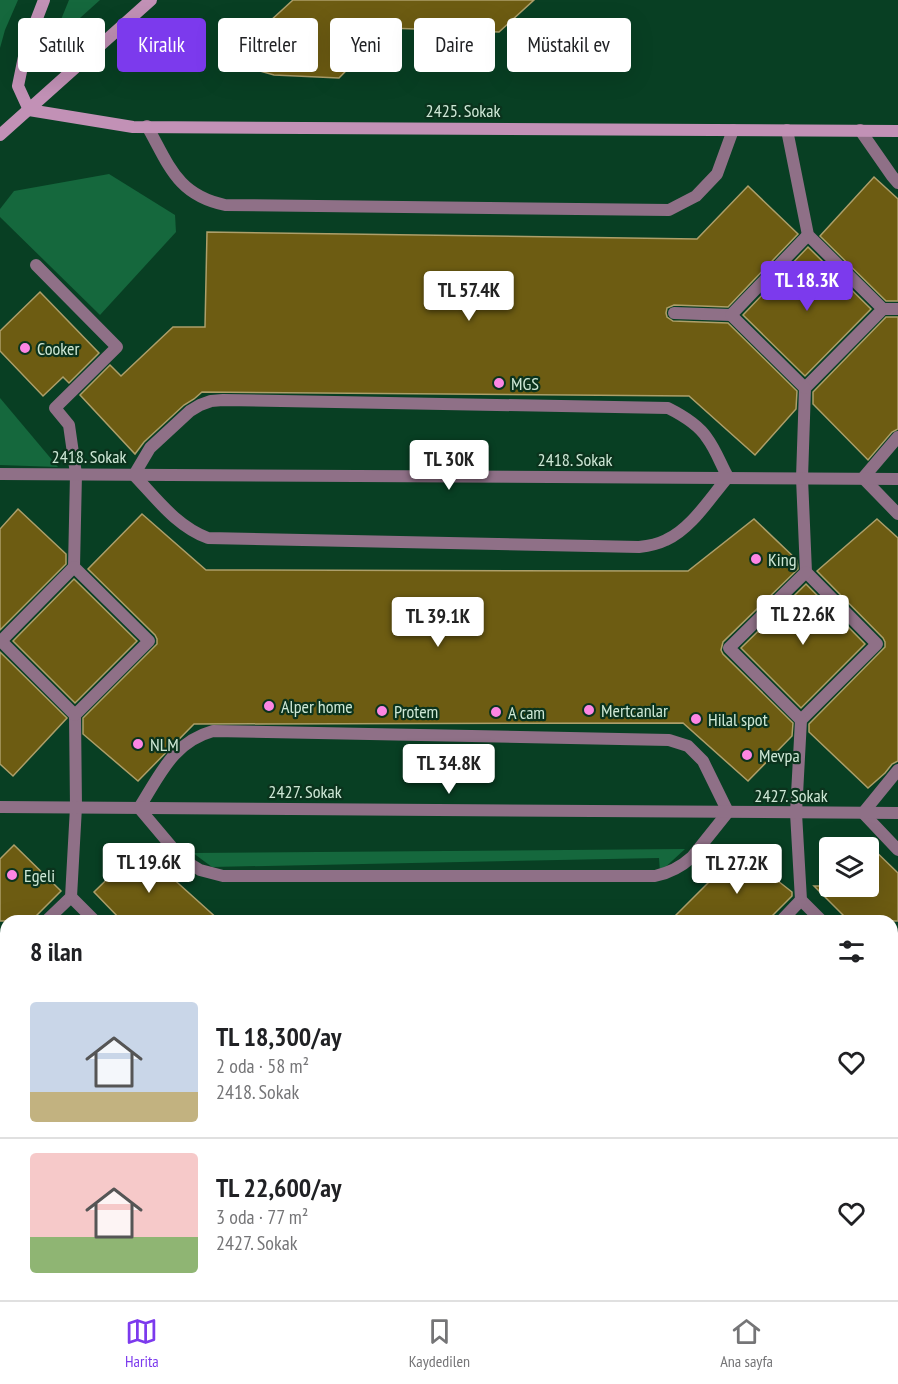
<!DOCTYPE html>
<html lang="tr">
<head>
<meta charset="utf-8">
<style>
  :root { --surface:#fff; --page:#f2f2f2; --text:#202124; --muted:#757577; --line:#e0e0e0; --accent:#7c3aed }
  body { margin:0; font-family:"PT Sans Narrow",sans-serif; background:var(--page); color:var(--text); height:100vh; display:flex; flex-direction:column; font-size:22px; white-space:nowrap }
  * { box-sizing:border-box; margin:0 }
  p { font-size:20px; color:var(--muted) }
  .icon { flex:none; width:33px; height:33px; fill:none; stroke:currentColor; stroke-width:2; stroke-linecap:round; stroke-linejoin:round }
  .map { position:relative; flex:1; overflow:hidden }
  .drawer { position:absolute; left:0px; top:915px; width:898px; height:386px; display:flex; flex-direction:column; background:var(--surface); border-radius:18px 18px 0 0; box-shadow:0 6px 24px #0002 }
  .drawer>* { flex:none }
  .guide { position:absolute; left:18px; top:18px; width:862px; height:54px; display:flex; gap:12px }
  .controls { position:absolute; left:819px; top:837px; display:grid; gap:12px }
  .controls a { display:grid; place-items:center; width:60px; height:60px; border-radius:6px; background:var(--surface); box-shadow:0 6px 24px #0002; font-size:30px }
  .price { position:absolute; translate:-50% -51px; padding:0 14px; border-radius:6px; background:#fff; color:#222; font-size:20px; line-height:39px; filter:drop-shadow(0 2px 3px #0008) }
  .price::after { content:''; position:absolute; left:50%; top:36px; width:18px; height:14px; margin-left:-9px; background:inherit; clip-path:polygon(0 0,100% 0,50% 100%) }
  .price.selected { background:var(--accent); color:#fff }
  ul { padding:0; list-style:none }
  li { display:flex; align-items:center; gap:18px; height:150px; padding:0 30px }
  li+li { border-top:2px solid var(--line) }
  li span { display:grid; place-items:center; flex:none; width:168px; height:120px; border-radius:6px; color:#555 }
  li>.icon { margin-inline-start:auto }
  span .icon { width:72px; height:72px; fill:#fffc; stroke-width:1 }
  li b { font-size:26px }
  h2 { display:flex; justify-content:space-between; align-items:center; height:72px; padding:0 30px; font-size:26px }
  .tag { padding:0 21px; border-radius:6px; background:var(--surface); box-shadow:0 6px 24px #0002; font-size:21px; line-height:54px }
  .tag.selected { background:var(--accent); color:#fff }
  .tabs { display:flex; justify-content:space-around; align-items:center; height:84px; border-top:2px solid var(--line); background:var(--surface); font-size:16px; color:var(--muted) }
  .tabs a { display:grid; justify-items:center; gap:3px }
  .tabs .selected { color:var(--accent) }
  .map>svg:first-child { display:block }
</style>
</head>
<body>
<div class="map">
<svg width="898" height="1300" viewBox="0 0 898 1300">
  <rect width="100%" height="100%" fill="#083f23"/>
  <g fill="#15683d">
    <polygon points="0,0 18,0 5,30 0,48"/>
    <polygon points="69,0 100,0 51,44"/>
    <polygon points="109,174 175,215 176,232 100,315 0,217 0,209 14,191"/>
    <polygon points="0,398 58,467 0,465"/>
    <polygon points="685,849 660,872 659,858 212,867 193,853"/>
  </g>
  <g fill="#6d5c12" stroke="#ad9f6a" stroke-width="1.5">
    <polygon points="293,0 534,0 499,32 388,28 339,78 274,75 256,70 246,43"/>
    <polygon points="874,177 898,199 898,301 886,301 820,236"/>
    <polygon points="748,186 798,234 728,307 674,305 667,308 666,313 667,317 673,321 728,323 797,391 796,409 755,455 689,396 202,392 194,399 184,405 144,442 135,454 80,395 110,365 121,376 173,327 205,327 207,232 697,239"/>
    <polygon points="808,247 871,309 805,376 743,315"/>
    <polygon points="40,292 99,353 69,383 63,377 43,396 0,351 0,331"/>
    <polygon points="886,317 898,317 898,429 892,432 868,460 813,404 813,392"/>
    <polygon points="18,509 66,554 66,564 0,630 0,529"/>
    <polygon points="142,514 206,570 688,571 754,519 797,560 798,569 723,642 721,650 723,654 793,723 792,736 748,781 683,723 194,724 138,781 83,734 83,718 157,644 157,639 155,635 88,569"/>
    <polygon points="877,519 898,538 898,761 892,764 885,773 868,788 809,732 809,724 885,647 885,642 883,638 817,571"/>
    <polygon points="74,579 137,641 75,703 13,641"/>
    <polygon points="806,584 865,644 801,708 741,648"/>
    <polygon points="0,652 67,718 13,776 0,764"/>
    <polygon points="868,844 898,873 898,921 849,921 814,886 868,886"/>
    <polygon points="14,845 61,891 31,921 0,921 0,859"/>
    <polygon points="139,848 220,921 122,921 94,892"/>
    <polygon points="740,851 792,892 792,896 767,921 670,921"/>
  </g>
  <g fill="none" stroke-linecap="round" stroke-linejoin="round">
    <g stroke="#8f7087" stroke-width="12">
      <path d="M147,126C169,165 177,195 225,205L669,210L696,196L717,174L733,130"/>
      <polyline points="787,130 808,235 883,309 805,388 802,478 806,572 877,644 801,720 796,813 801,900 822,921"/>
      <polyline points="860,130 892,176 898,183"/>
      <polyline points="36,265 117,347 55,408 69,425 76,474 74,567 1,641 75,715 76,807 71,897 46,921"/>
      <polyline points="883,309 898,309"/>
      <polyline points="674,313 731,315"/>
      <polyline points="805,388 731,315 808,235"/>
      <path d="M223,400L668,408C682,415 698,424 707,438C716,450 721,465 728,477C710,498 691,529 666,540C658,544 648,546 639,547L208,538C176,526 156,498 134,475L150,448L190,411L200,405L211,401Z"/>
      <polyline points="898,437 863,478 898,514"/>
      <polyline points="74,567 149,641 75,715"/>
      <polyline points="801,720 729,648 806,572"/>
      <path d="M213,731L669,740L688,746L703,761L728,812L692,857C681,867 669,873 655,876H223L200,870L182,859L139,808C160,775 173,742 213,731Z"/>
      <polyline points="898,770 863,813 898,850"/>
      <polyline points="71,897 95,921"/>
      <polyline points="781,921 801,900"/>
      <polyline points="0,967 6,961"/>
      <polyline points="0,976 6,982"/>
      <polyline points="892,1107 898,1099"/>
      <polyline points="892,1204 898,1210"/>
      <polyline points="119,1294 125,1300"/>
      <polyline points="845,1294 851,1300"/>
      <polyline points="23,1300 29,1294"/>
      <polyline points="760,1300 765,1294"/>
    </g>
    <g stroke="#8f7087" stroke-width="12">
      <polyline points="0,474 898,479"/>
      <polyline points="0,807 898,813"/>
      <polyline points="0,1157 6,1157"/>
      <polyline points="892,1160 898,1160"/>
    </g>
    <g stroke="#c291b6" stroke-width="12">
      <polyline points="29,110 133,127 898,131"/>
      <polyline points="29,110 18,86 26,47 44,0"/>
      <polyline points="0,135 151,0"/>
    </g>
  </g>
  <g fill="#fc86e4" stroke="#0b331d" stroke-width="2">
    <circle cx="25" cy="348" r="6"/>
    <circle cx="499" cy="383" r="6"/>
    <circle cx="756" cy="559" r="6"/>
    <circle cx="269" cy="706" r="6"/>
    <circle cx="589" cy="710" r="6"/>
    <circle cx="382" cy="711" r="6"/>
    <circle cx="496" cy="712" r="6"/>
    <circle cx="696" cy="719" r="6"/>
    <circle cx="138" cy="744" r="6"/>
    <circle cx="747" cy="755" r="6"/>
    <circle cx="12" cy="875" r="6"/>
  </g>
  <g text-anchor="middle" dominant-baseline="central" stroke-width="4.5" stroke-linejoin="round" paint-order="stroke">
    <g font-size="18" fill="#cee8d6" stroke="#0b331d">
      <text x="463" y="110">2425. Sokak</text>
      <text x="89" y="456">2418. Sokak</text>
      <text x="575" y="459">2418. Sokak</text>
      <text x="305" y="791">2427. Sokak</text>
      <text x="791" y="795">2427. Sokak</text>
    </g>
    <g font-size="18" fill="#cee8d6" stroke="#0b331d" text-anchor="start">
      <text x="37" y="348">Cooker</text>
      <text x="511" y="383">MGS</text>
      <text x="768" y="559">King</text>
      <text x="281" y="706">Alper home</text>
      <text x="601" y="710">Mertcanlar</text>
      <text x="394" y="711">Protem</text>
      <text x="508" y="712">A cam</text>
      <text x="708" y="719">Hilal spot</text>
      <text x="150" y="744">NLM</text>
      <text x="759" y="755">Mevpa</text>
      <text x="24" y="875">Egeli</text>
    </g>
  </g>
</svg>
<div class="controls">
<a><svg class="icon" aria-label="layers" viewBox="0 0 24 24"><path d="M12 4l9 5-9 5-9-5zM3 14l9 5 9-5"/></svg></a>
</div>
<b class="price selected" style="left:807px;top:312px">TL 18.3K</b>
<b class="price" style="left:469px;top:322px">TL 57.4K</b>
<b class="price" style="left:449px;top:491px">TL 30K</b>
<b class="price" style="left:803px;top:646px">TL 22.6K</b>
<b class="price" style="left:438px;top:648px">TL 39.1K</b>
<b class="price" style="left:449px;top:795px">TL 34.8K</b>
<b class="price" style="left:149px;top:894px">TL 19.6K</b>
<b class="price" style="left:737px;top:895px">TL 27.2K</b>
<div class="guide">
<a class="tag">Satılık</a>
<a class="tag selected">Kiralık</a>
<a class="tag">Filtreler</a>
<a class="tag">Yeni</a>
<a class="tag">Daire</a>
<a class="tag">Müstakil ev</a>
</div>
<section class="drawer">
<h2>8 ilan<svg class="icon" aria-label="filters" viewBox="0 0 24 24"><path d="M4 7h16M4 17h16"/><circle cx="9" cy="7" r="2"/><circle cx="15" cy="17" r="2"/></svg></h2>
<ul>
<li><span style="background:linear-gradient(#c9d6e8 75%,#c2b280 0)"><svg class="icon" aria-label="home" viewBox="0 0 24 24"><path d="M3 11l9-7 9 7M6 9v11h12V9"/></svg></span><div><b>TL 18,300/ay</b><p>2 oda · 58 m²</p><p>2418. Sokak</p></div><svg class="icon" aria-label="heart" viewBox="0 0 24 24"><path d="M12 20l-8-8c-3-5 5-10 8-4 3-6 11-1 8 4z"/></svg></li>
<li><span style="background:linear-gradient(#f6c9c9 70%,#8fb573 0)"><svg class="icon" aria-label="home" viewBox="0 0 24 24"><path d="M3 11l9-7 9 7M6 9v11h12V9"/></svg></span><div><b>TL 22,600/ay</b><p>3 oda · 77 m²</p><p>2427. Sokak</p></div><svg class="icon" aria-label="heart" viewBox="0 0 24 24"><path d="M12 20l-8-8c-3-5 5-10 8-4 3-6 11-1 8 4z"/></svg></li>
</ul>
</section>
</div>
<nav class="tabs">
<a class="selected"><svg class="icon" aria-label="map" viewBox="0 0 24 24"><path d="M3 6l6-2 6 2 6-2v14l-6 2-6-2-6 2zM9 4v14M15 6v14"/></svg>Harita</a>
<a><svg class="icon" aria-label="saved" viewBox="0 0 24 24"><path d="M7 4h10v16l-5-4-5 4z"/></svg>Kaydedilen</a>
<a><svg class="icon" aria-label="home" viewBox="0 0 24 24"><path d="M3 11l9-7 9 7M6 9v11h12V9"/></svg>Ana sayfa</a>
</nav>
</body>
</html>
